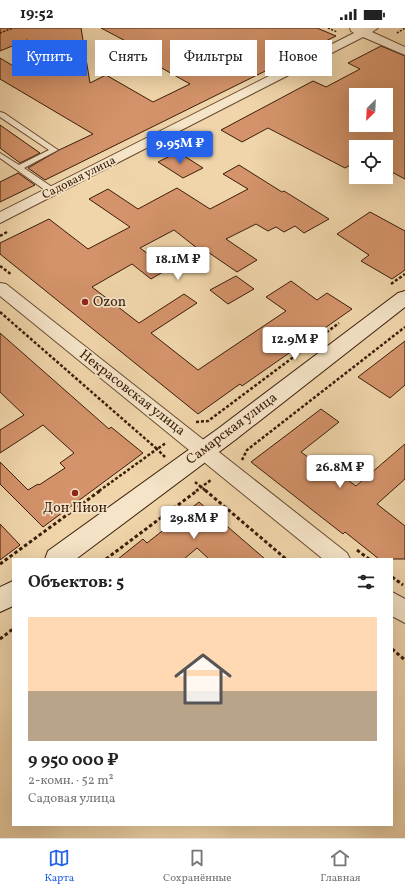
<!DOCTYPE html>
<html lang="ru">
<head>
<meta charset="utf-8">
<style>
  :root { --surface:#fff; --page:#f2f2f2; --text:#222; --muted:#767676; --line:#e0e0e0; --accent:#2563eb }
  body { margin:0; font-family:Vollkorn,serif; background:var(--page); color:var(--text); height:100vh; display:flex; flex-direction:column; font-size:15px; white-space:nowrap }
  * { box-sizing:border-box; margin:0 }
  p { font-size:13px; color:var(--muted) }
  .icon { flex:none; width:22px; height:22px; fill:none; stroke:currentColor; stroke-width:2; stroke-linecap:round; stroke-linejoin:round }
  .map { position:relative; flex:1; overflow:hidden }
  .side { position:absolute; left:12px; top:530px; width:381px; height:268px; display:flex; flex-direction:column; background:var(--surface); border-radius:0px; box-shadow:0 4px 16px #0002 }
  .side>* { flex:none }
  .banner { position:absolute; left:12px; top:12px; width:381px; height:36px; display:flex; gap:8px }
  .needle { width:26px; rotate:204deg }
  .controls { position:absolute; left:349px; top:60px; display:grid; gap:8px }
  .controls a { display:grid; place-items:center; width:44px; height:44px; border-radius:0px; background:var(--surface); box-shadow:0 4px 16px #0002; font-size:20px }
  .price { position:absolute; translate:-50% -34px; padding:0 9px; border-radius:4px; background:#fff; color:#222; font-size:13px; line-height:26px; filter:drop-shadow(0 1px 2px #0008) }
  .price::after { content:''; position:absolute; left:50%; top:24px; width:12px; height:9px; margin-left:-6px; background:inherit; clip-path:polygon(0 0,100% 0,50% 100%) }
  .price.selected { background:var(--accent); color:#fff }
  ul { padding:0; list-style:none }
  li { display:grid; align-content:center; gap:8px; height:212px; padding:0 16px }
  li span { display:grid; place-items:center; height:124px; border-radius:0px; color:#555 }
  li>.icon { margin-inline-start:auto }
  span .icon { width:72px; height:72px; fill:#fffc; stroke-width:1 }
  li b { font-size:17px }
  h2 { display:flex; justify-content:space-between; align-items:center; height:48px; padding:0 16px; font-size:17px }
  .chip { padding:0 14px; border-radius:0px; background:var(--surface); box-shadow:0 4px 16px #0002; font-size:14px; line-height:36px }
  .chip.selected { background:var(--accent); color:#fff }
  .status { display:flex; justify-content:space-between; align-items:center; height:28px; padding:0 20px; background:var(--surface); direction:ltr }
  .status svg { height:11px; fill:currentColor }
  .tabs { display:flex; justify-content:space-around; align-items:center; height:56px; border-top:1px solid var(--line); background:var(--surface); font-size:11px; color:var(--muted) }
  .tabs a { display:grid; justify-items:center; gap:2px }
  .tabs .selected { color:var(--accent) }
  .map>svg:first-child { display:block }
</style>
</head>
<body>
<div class="status"><b>19:52</b><svg viewBox="0 0 49 12"><path d="M0 12V9h3v3zM5 12V6h3v6zM10 12V3h3v9zM15 12V0h3v12zM26 1h20v11H26zM47 4h2v5h-2z"/></svg></div>
<div class="map">
<svg width="405" height="810" viewBox="0 0 405 810">
  <rect width="100%" height="100%" fill="#f0d5aa"/>
  <filter id="stains"><feTurbulence type="fractalNoise" baseFrequency=".005" numOctaves="4"/><feColorMatrix values="0 0 0 0 .2 0 0 0 0 .09 0 0 0 0 .02 0 0 0 .5 -.17"/></filter>
  <radialGradient id="worn" r=".72"><stop offset=".6" stop-color="#630" stop-opacity="0"/><stop offset="1" stop-color="#630" stop-opacity=".3"/></radialGradient>
  <g fill="#d4936a" stroke="#3b1d0a" fill-rule="evenodd">
    <polygon points="0,0 81,0 90,55 106,47 153,74 190,56 144,30 152,27 101,0 317,0 336,8 45,152 28,140 59,122 93,106 0,51 0,30 25,45 59,30 27,12 0,23"/>
    <path d="M381,18L405,28V151L386,141V119H356V134L345,140L268,100L242,114L221,102L313,53L326,59L360,41L348,35ZM356,67H386V97H356Z"/>
    <polygon points="0,97 40,125 20,135 0,120"/>
    <polygon points="178,124 203,140 183,150 158,134"/>
    <polygon points="239,137 282,164 284,163 329,191 304,205 295,198 284,204 276,199 268,203 256,196 226,211 257,232 237,244 205,222 202,224 174,202 140,220 168,241 151,251 132,236 92,259 139,295 184,266 197,275 151,305 198,342 286,283 266,269 291,253 317,272 327,265 352,281 242,358 240,356 198,386 0,226 0,215 49,191 88,221 130,199 89,171 108,161 138,181 177,160 210,181 248,161 223,146"/>
    <polygon points="18,145 35,157 0,174 0,154"/>
    <polygon points="370,184 405,203 405,242 392,251 361,233 369,227 337,206"/>
    <polygon points="236,248 254,261 228,276 210,262"/>
    <polygon points="0,305 109,401 111,399 143,425 43,499 0,456 0,434 28,462 38,456 39,457 65,440 60,435 74,425 43,397 0,425 0,402 24,387 0,364"/>
    <polygon points="405,313 405,357 390,370 358,349"/>
    <polygon points="321,381 339,394 301,424 338,451 342,448 356,458 405,416 405,451 377,476 405,498 405,531 379,531 345,504 343,506 251,434"/>
    <polygon points="199,474 265,531 209,531 197,520 184,531 118,531 143,511 147,515"/>
    <polygon points="0,496 20,517 0,532"/>
  </g>
  <g fill="none" stroke-linecap="round" stroke-linejoin="round">
    <g stroke="#684b32" stroke-width="2">
      <polygon id="lane" points="0,84 4,85 58,122 24,140 55,161 55,165 49,165 0,130 0,125 19,137 49,122 0,89"/>
    </g>
    <g stroke="#684b32" stroke-width="2">
      <g id="street">
        <polygon points="350,0 378,0 372,4 405,19 405,27 363,9 0,195 0,184 354,5 351,3"/>
        <polygon points="0,255 6,256 347,525 350,531 323,531 0,268"/>
        <polygon points="392,564 405,571 405,595 392,588"/>
      </g>
    </g>
    <g stroke="#3b1d0a" stroke-width="2">
      <g id="secondary">
        <polygon points="405,263 405,279 235,412 76,531 45,531 48,523 219,400 398,265"/>
        <polygon points="13,553 13,578 0,584 0,559"/>
      </g>
    </g>
    <g stroke="#3b1d0a" stroke-width="1.5" stroke-dasharray="2 1.5" stroke-linecap="butt">
      <polyline points="328,0 337,4"/>
      <polyline points="0,5 13,0"/>
      <polyline points="397,5 405,0"/>
    </g>
    <g stroke="#3b1d0a" stroke-width="2.5" stroke-dasharray="3 2" stroke-linecap="butt">
      <polyline points="0,208 7,204"/>
      <polyline points="0,238 12,247"/>
      <polyline points="391,256 405,246"/>
      <polyline points="0,284 157,421 166,415"/>
      <polyline points="196,394 208,393 339,295"/>
      <polyline points="242,432 247,422 405,299"/>
      <polyline points="195,454 206,463"/>
      <polyline points="99,463 157,421 165,429"/>
      <polyline points="196,463 211,452"/>
    </g>
    <g stroke="#3b1d0a" stroke-width="3" stroke-dasharray="3.5 2.5" stroke-linecap="butt">
      <polyline points="205,462 286,531"/>
      <polyline points="357,522 369,531"/>
      <polyline points="106,531 198,462"/>
      <polyline points="0,536 101,462"/>
      <polyline points="392,549 403,557"/>
      <polyline points="0,611 13,601"/>
      <polyline points="392,621 405,632"/>
    </g>
    <use href="#lane" fill="#f5e4c8" fill-rule="evenodd"/>
    <use href="#street" fill="#f5e4c8" fill-rule="evenodd"/>
    <use href="#secondary" fill="#f5e4c8" fill-rule="evenodd"/>
  </g>
  <g fill="#8f2418" stroke="#f5e4c8" stroke-width="1.5">
    <circle cx="85" cy="274" r="4"/>
    <circle cx="75" cy="465" r="4"/>
  </g>
  <g text-anchor="middle" dominant-baseline="central" stroke-width="3.5" stroke-linejoin="round" paint-order="stroke">
    <g font-size="12" fill="#3b1d0a" stroke="#f5e4c8">
      <text transform="translate(79 150) rotate(-27)">Садовая улица</text>
    </g>
    <g font-size="14" fill="#3b1d0a" stroke="#f5e4c8" text-anchor="start">
      <text x="93" y="274">Ozon</text>
      <text x="75" y="480" text-anchor="middle">Дон Пион</text>
    </g>
    <g font-size="14" fill="#3b1d0a" stroke="#f5e4c8">
      <text transform="translate(132 365) rotate(38)">Некрасовская улица</text>
      <text transform="translate(232 401) rotate(-37)">Самарская улица</text>
    </g>
  </g>
  <rect width="100%" height="100%" filter="url(#stains)"/>
  <rect width="100%" height="100%" fill="url(#worn)"/>
</svg>
<div class="controls">
<a><svg class="needle" viewBox="-14 -14 28 28"><path d="M0-13l5 13h-10z" fill="#e53935"/><path d="M0 13l5-13h-10z" fill="#767676"/></svg></a>
<a><svg class="icon" aria-label="locate" viewBox="0 0 24 24"><circle cx="12" cy="12" r="6"/><path d="M12 2v4M12 18v4M2 12h4M18 12h4"/></svg></a>
</div>
<b class="price selected" style="left:180px;top:137px">9.95M ₽</b>
<b class="price" style="left:178px;top:253px">18.1M ₽</b>
<b class="price" style="left:295px;top:333px">12.9M ₽</b>
<b class="price" style="left:340px;top:461px">26.8M ₽</b>
<b class="price" style="left:194px;top:512px">29.8M ₽</b>
<div class="banner">
<a class="chip selected">Купить</a>
<a class="chip">Снять</a>
<a class="chip">Фильтры</a>
<a class="chip">Новое</a>
</div>
<section class="side">
<h2>Объектов: 5<svg class="icon" aria-label="filters" viewBox="0 0 24 24"><path d="M4 7h16M4 17h16"/><circle cx="9" cy="7" r="2"/><circle cx="15" cy="17" r="2"/></svg></h2>
<ul>
<li><span style="background:linear-gradient(#ffd9b3 60%,#b9a48a 0)"><svg class="icon" aria-label="home" viewBox="0 0 24 24"><path d="M3 11l9-7 9 7M6 9v11h12V9"/></svg></span><div><b>9 950 000 ₽</b><p>2-комн. · 52 m²</p><p>Садовая улица</p></div></li>
</ul>
</section>
</div>
<nav class="tabs">
<a class="selected"><svg class="icon" aria-label="map" viewBox="0 0 24 24"><path d="M3 6l6-2 6 2 6-2v14l-6 2-6-2-6 2zM9 4v14M15 6v14"/></svg>Карта</a>
<a><svg class="icon" aria-label="saved" viewBox="0 0 24 24"><path d="M7 4h10v16l-5-4-5 4z"/></svg>Сохранённые</a>
<a><svg class="icon" aria-label="home" viewBox="0 0 24 24"><path d="M3 11l9-7 9 7M6 9v11h12V9"/></svg>Главная</a>
</nav>
</body>
</html>
